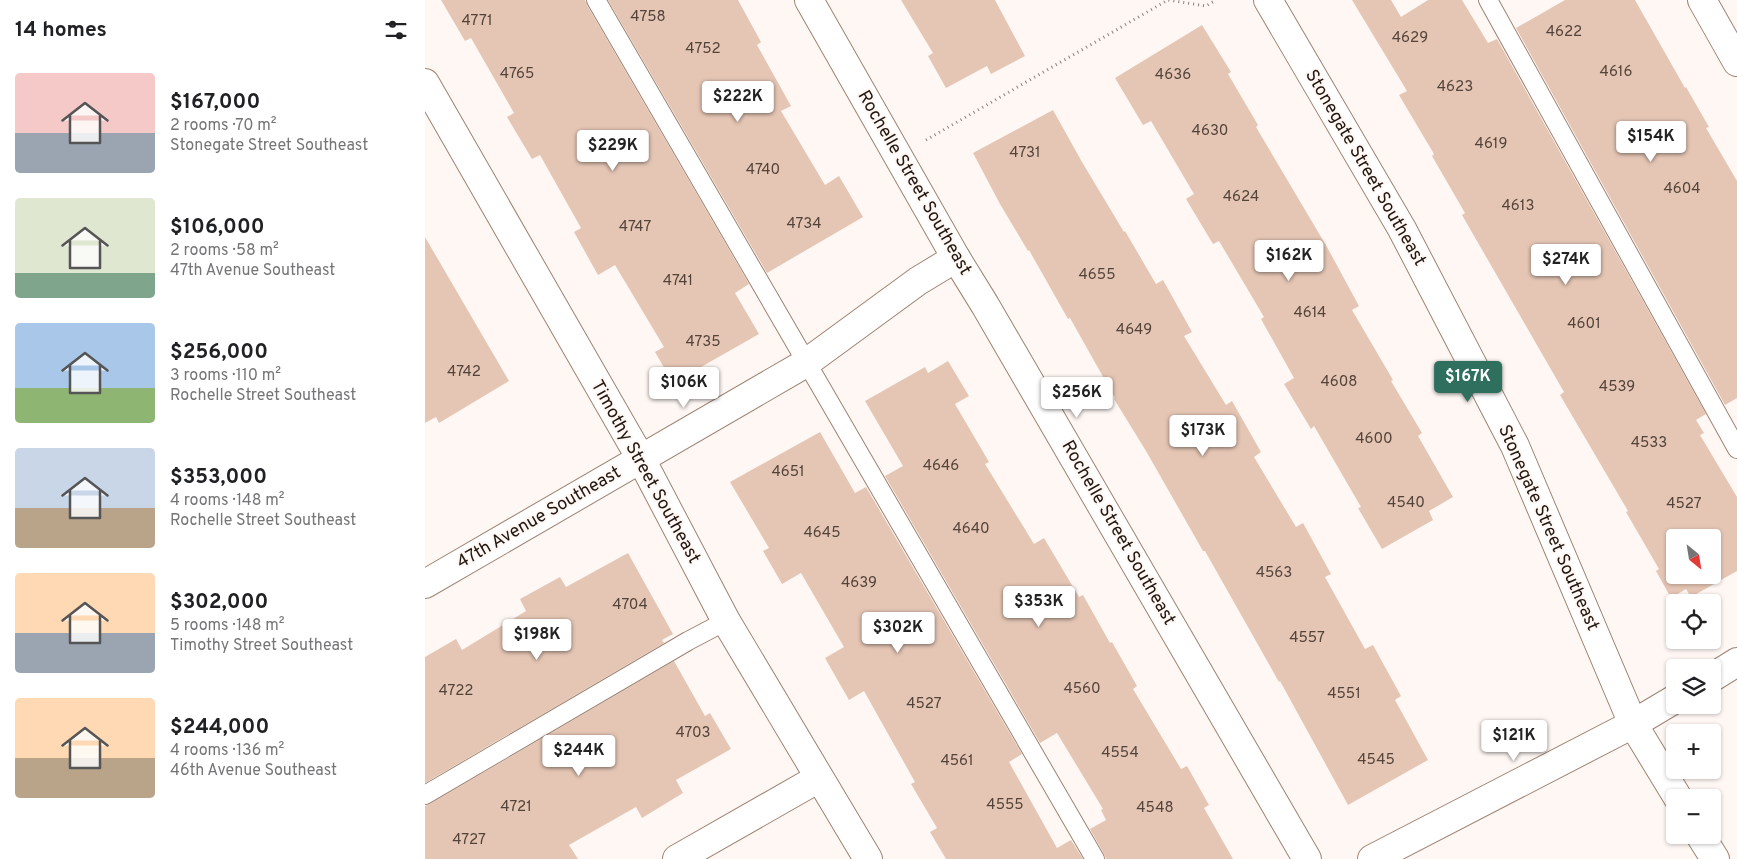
<!DOCTYPE html>
<html lang="en">
<head>
<meta charset="utf-8">
<style>
  :root { --surface:#fff; --page:#f2f2f2; --text:#202124; --muted:#757577; --accent:#2e6f5e }
  body { margin:0; font-family:Overpass,sans-serif; background:var(--page); color:var(--text); height:100vh; display:flex; flex-direction:column; font-size:19px; white-space:nowrap }
  * { box-sizing:border-box; margin:0 }
  p { font-size:16px; color:var(--muted) }
  .icon { flex:none; width:28px; height:28px; fill:none; stroke:currentColor; stroke-width:2; stroke-linecap:round; stroke-linejoin:round }
  .map { position:relative; flex:1; overflow:hidden }
  .sheet { display:flex; flex-direction:column; background:var(--surface); width:425px }
  .sheet>* { flex:none }
  .needle { width:32px; rotate:150deg }
  .controls { position:absolute; left:1241px; top:529px; display:grid; gap:10px }
  .controls a { display:grid; place-items:center; width:55px; height:55px; border-radius:5px; background:var(--surface); box-shadow:0 1px 4px #0004; font-size:25px }
  .price { position:absolute; translate:-50% -42px; padding:0 11px; border-radius:5px; background:#fff; color:#222; font-size:16px; line-height:32px; filter:drop-shadow(0 1px 2px #0008) }
  .price::after { content:''; position:absolute; left:50%; top:30px; width:15px; height:11px; margin-left:-8px; background:inherit; clip-path:polygon(0 0,100% 0,50% 100%) }
  .price.on { background:var(--accent); color:#fff }
  ul { padding:0; list-style:none }
  li { display:flex; align-items:center; gap:15px; height:125px; padding:0 15px }
  li span { display:grid; place-items:center; flex:none; width:140px; height:100px; border-radius:5px; color:#555 }
  li>.icon { margin-inline-start:auto }
  span .icon { width:60px; height:60px; fill:#fffc; stroke-width:1 }
  li b { font-size:21px }
  h2 { display:flex; justify-content:space-between; align-items:center; height:60px; padding:0 15px; font-size:21px }
  main { display:flex; flex:1; min-height:0 }
  .map>svg:first-child { display:block }
</style>
</head>
<body>
<main>
<section class="sheet">
<h2>14 homes<svg class="icon" aria-label="filters" viewBox="0 0 24 24"><path d="M4 7h16M4 17h16"/><circle cx="9" cy="7" r="2"/><circle cx="15" cy="17" r="2"/></svg></h2>
<ul>
<li><span style="background:linear-gradient(#f6c9c9 60%,#9aa5b1 0)"><svg class="icon" aria-label="home" viewBox="0 0 24 24"><path d="M3 11l9-7 9 7M6 9v11h12V9"/></svg></span><div><b>$167,000</b><p>2 rooms · 70 m²</p><p>Stonegate Street Southeast</p></div></li>
<li><span style="background:linear-gradient(#dfe7d0 75%,#7fa58c 0)"><svg class="icon" aria-label="home" viewBox="0 0 24 24"><path d="M3 11l9-7 9 7M6 9v11h12V9"/></svg></span><div><b>$106,000</b><p>2 rooms · 58 m²</p><p>47th Avenue Southeast</p></div></li>
<li><span style="background:linear-gradient(#a9c7e8 65%,#8fb573 0)"><svg class="icon" aria-label="home" viewBox="0 0 24 24"><path d="M3 11l9-7 9 7M6 9v11h12V9"/></svg></span><div><b>$256,000</b><p>3 rooms · 110 m²</p><p>Rochelle Street Southeast</p></div></li>
<li><span style="background:linear-gradient(#c9d6e8 60%,#b9a48a 0)"><svg class="icon" aria-label="home" viewBox="0 0 24 24"><path d="M3 11l9-7 9 7M6 9v11h12V9"/></svg></span><div><b>$353,000</b><p>4 rooms · 148 m²</p><p>Rochelle Street Southeast</p></div></li>
<li><span style="background:linear-gradient(#ffd9b3 60%,#9aa5b1 0)"><svg class="icon" aria-label="home" viewBox="0 0 24 24"><path d="M3 11l9-7 9 7M6 9v11h12V9"/></svg></span><div><b>$302,000</b><p>5 rooms · 148 m²</p><p>Timothy Street Southeast</p></div></li>
<li><span style="background:linear-gradient(#ffd9b3 60%,#b9a48a 0)"><svg class="icon" aria-label="home" viewBox="0 0 24 24"><path d="M3 11l9-7 9 7M6 9v11h12V9"/></svg></span><div><b>$244,000</b><p>4 rooms · 136 m²</p><p>46th Avenue Southeast</p></div></li>
</ul>
</section>
<div class="map">
<svg width="1312" height="859" viewBox="0 0 1312 859">
  <rect width="100%" height="100%" fill="#fef7f4"/>
  <g fill="#e5c6b5" fill-rule="evenodd">
    <polygon points="16,0 160,0 162,5 324,284 310,293 334,334 248,383 230,352 239,347 190,265 173,275 149,232 156,228 115,155 107,159 82,117 89,113 46,38 40,41"/>
    <polygon points="183,0 313,0 336,42 332,45 366,106 356,111 400,185 414,176 438,217 342,273"/>
    <polygon points="476,0 570,0 600,56 566,74 562,66 521,88 503,56 508,53"/>
    <path d="M927,0H966L976,17L1003,0H1037L1063,43L1072,39L1281,414L1271,420L1279,433L1275,435L1312,497V571L1266,597L1261,589L1246,598L1231,571L1234,569L1201,512L1203,511L1135,395L1139,392L1037,215L1040,213L1007,156L1009,154L974,95L982,91ZM1250,538H1288V575H1250Z"/>
    <polygon points="1140,0 1210,0 1260,88 1261,87 1284,127 1281,128 1312,181 1312,398 1300,405 1091,28"/>
    <polygon points="777,25 806,72 803,74 833,125 831,127 902,247 934,306 927,310 968,380 966,381 997,433 993,436 1028,497 1004,511 1008,520 957,549 933,508 936,507 889,426 886,429 859,384 869,378 836,319 839,317 794,241 788,244 761,199 769,194 726,121 718,125 690,78"/>
    <polygon points="628,110 657,162 699,232 700,231 731,284 738,280 767,332 759,336 801,405 807,401 836,452 829,457 871,527 878,523 906,574 900,577 940,649 948,645 976,696 970,700 1003,760 923,805 855,681 854,682 780,551 778,551 721,451 689,399 690,398 645,318 643,319 604,250 603,251 575,204 548,153"/>
    <polygon points="0,237 84,381 14,423 11,417 0,423"/>
    <polygon points="523,361 544,396 530,404 564,462 560,464 609,544 619,538 654,597 658,595 685,643 687,642 712,686 708,689 756,769 762,766 784,805 779,808 808,859 681,859 679,854 665,829 681,820 676,810 678,809 632,733 615,743 460,476 478,466 440,401 500,367 503,373"/>
    <polygon points="395,432 430,493 441,487 597,754 584,762 632,848 646,840 658,859 521,859 505,832 512,828 486,784 490,782 439,691 424,700 400,658 419,647 376,573 357,584 338,551 344,548 305,482"/>
    <polygon points="203,553 248,634 237,640 239,643 0,783 0,657 31,639 37,650 101,611 95,599 135,577 141,587"/>
    <polygon points="249,661 280,716 285,713 306,749 251,780 258,793 217,818 211,807 144,845 153,859 0,859 0,806 5,804"/>
  </g>
  <g fill="none" stroke-linecap="round" stroke-linejoin="round">
    <g stroke="#9f8372" stroke-width="20">
      <g id="service">
        <polyline points="171,0 670,859"/>
        <polyline points="1063,0 1312,449"/>
        <polyline points="0,795 263,641 301,621"/>
      </g>
    </g>
    <g stroke="#9f8372" stroke-width="30">
      <g id="minor">
        <polyline points="384,0 531,258 560,305 882,859"/>
        <polyline points="843,0 977,229 1090,446 1208,724 1253,798"/>
        <polyline points="1277,0 1312,62"/>
        <polyline points="0,83 216,459 301,621 443,859"/>
        <polyline points="0,584 381,363 493,281 531,258"/>
        <polyline points="1288,677 1312,662"/>
        <polyline points="1275,835 1290,859"/>
        <polyline points="252,859 394,778"/>
        <polyline points="947,859 1208,724 1250,699"/>
      </g>
    </g>
    <polyline stroke="#8a807b" stroke-width="3" stroke-dasharray="1 4" stroke-linecap="butt" points="501,140 743,0 781,6 791,0"/>
    <use href="#service" stroke="#fff" stroke-width="18"/>
    <use href="#minor" stroke="#fff" stroke-width="28"/>
  </g>
  <g text-anchor="middle" dominant-baseline="central" stroke-width="4" stroke-linejoin="round" paint-order="stroke">
    <g font-size="15" fill="#534339">
      <text x="223" y="17">4758</text>
      <text x="52" y="21">4771</text>
      <text x="1139" y="32">4622</text>
      <text x="985" y="38">4629</text>
      <text x="278" y="49">4752</text>
      <text x="1191" y="72">4616</text>
      <text x="92" y="74">4765</text>
      <text x="748" y="75">4636</text>
      <text x="1030" y="87">4623</text>
      <text x="785" y="131">4630</text>
      <text x="1066" y="144">4619</text>
      <text x="600" y="153">4731</text>
      <text x="338" y="170">4740</text>
      <text x="1257" y="189">4604</text>
      <text x="816" y="197">4624</text>
      <text x="1093" y="206">4613</text>
      <text x="379" y="224">4734</text>
      <text x="210" y="227">4747</text>
      <text x="672" y="275">4655</text>
      <text x="253" y="281">4741</text>
      <text x="885" y="313">4614</text>
      <text x="1159" y="324">4601</text>
      <text x="709" y="330">4649</text>
      <text x="278" y="342">4735</text>
      <text x="39" y="372">4742</text>
      <text x="914" y="382">4608</text>
      <text x="1192" y="387">4539</text>
      <text x="949" y="439">4600</text>
      <text x="1224" y="443">4533</text>
      <text x="516" y="466">4646</text>
      <text x="363" y="472">4651</text>
      <text x="981" y="503">4540</text>
      <text x="1259" y="504">4527</text>
      <text x="546" y="529">4640</text>
      <text x="397" y="533">4645</text>
      <text x="849" y="573">4563</text>
      <text x="434" y="583">4639</text>
      <text x="205" y="605">4704</text>
      <text x="882" y="638">4557</text>
      <text x="657" y="689">4560</text>
      <text x="31" y="691">4722</text>
      <text x="919" y="694">4551</text>
      <text x="499" y="704">4527</text>
      <text x="268" y="733">4703</text>
      <text x="695" y="753">4554</text>
      <text x="951" y="760">4545</text>
      <text x="532" y="761">4561</text>
      <text x="580" y="805">4555</text>
      <text x="91" y="807">4721</text>
      <text x="730" y="808">4548</text>
      <text x="44" y="840">4727</text>
    </g>
    <g font-size="18" fill="#221710" stroke="#fef7f4">
      <text transform="translate(940 168) rotate(60)">Stonegate Street Southeast</text>
      <text transform="translate(489 183) rotate(60)">Rochelle Street Southeast</text>
      <text transform="translate(220 472) rotate(61)">Timothy Street Southeast</text>
      <text transform="translate(114 518) rotate(-30)">47th Avenue Southeast</text>
      <text transform="translate(1123 528) rotate(66)">Stonegate Street Southeast</text>
      <text transform="translate(693 533) rotate(60)">Rochelle Street Southeast</text>
    </g>
  </g>
</svg>
<div class="controls">
<a><svg class="needle" viewBox="-14 -14 28 28"><path d="M0-13l5 13h-10z" fill="#e53935"/><path d="M0 13l5-13h-10z" fill="#757577"/></svg></a>
<a><svg class="icon" aria-label="locate" viewBox="0 0 24 24"><circle cx="12" cy="12" r="6"/><path d="M12 2v4M12 18v4M2 12h4M18 12h4"/></svg></a>
<a><svg class="icon" aria-label="layers" viewBox="0 0 24 24"><path d="M12 4l9 5-9 5-9-5zM3 14l9 5 9-5"/></svg></a>
<a>+</a>
<a>−</a>
</div>
<b class="price" style="left:313px;top:123px">$222K</b>
<b class="price" style="left:1226px;top:163px">$154K</b>
<b class="price" style="left:188px;top:172px">$229K</b>
<b class="price" style="left:864px;top:282px">$162K</b>
<b class="price" style="left:1141px;top:286px">$274K</b>
<b class="price on" style="left:1043px;top:403px">$167K</b>
<b class="price" style="left:259px;top:409px">$106K</b>
<b class="price" style="left:652px;top:419px">$256K</b>
<b class="price" style="left:778px;top:457px">$173K</b>
<b class="price" style="left:614px;top:628px">$353K</b>
<b class="price" style="left:473px;top:654px">$302K</b>
<b class="price" style="left:112px;top:661px">$198K</b>
<b class="price" style="left:1089px;top:762px">$121K</b>
<b class="price" style="left:154px;top:777px">$244K</b>
</div>
</main>
</body>
</html>
